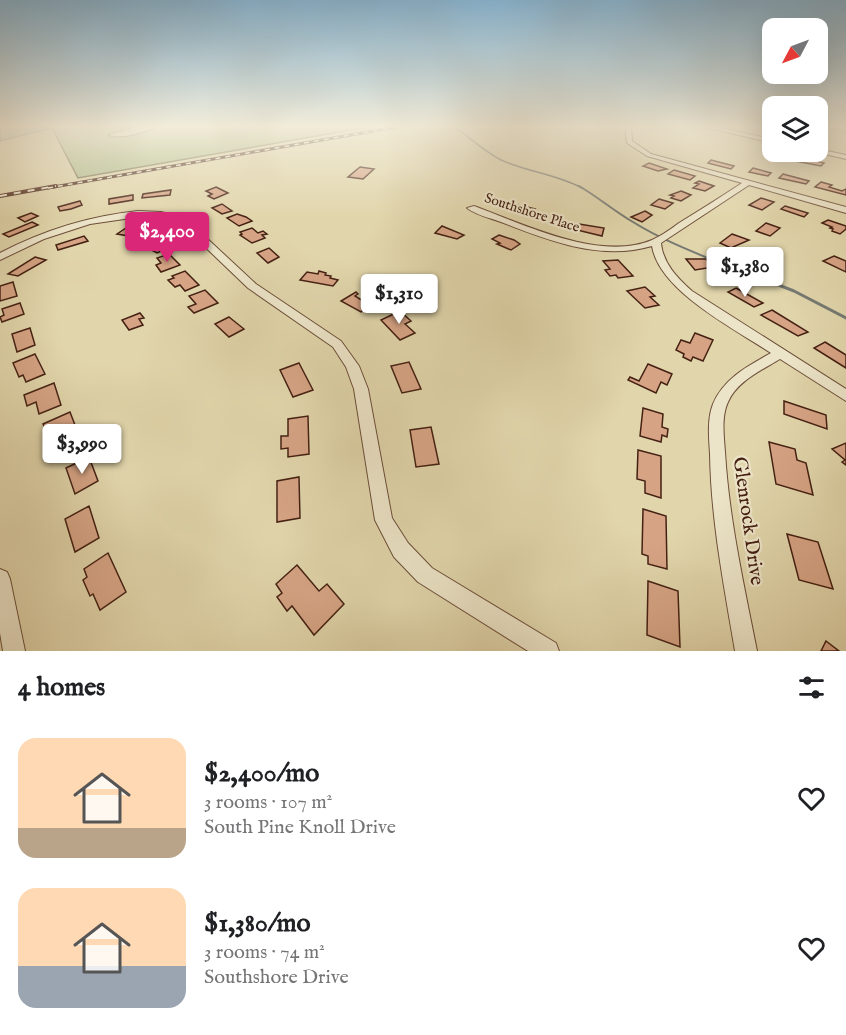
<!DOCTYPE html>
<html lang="en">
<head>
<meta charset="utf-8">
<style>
  :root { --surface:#fff; --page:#f2f2f2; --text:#202124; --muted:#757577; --accent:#db2777 }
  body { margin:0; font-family:"IM FELL English",serif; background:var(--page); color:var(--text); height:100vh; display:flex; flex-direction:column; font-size:22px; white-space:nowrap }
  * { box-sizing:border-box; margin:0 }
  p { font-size:20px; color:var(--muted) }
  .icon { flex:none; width:33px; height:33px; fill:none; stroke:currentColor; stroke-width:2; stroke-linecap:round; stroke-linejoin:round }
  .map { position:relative; height:651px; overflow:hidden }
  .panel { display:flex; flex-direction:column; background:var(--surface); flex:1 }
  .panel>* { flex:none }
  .needle { width:39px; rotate:229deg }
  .controls { position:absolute; left:762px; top:18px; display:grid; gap:12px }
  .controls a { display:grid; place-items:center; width:66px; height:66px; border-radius:12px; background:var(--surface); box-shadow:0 6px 24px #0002; font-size:30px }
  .price { position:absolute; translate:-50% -51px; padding:0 14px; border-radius:6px; background:#fff; color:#222; font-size:20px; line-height:39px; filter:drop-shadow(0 2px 3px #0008) }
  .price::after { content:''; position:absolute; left:50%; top:36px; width:18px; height:14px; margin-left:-9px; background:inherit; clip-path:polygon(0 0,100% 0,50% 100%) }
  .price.active { background:var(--accent); color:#fff }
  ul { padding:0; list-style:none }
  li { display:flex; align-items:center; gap:18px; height:150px; padding:0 18px }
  li span { display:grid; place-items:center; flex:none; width:168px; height:120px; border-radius:18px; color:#555 }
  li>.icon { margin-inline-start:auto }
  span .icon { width:72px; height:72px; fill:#fffc; stroke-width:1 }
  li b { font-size:26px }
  h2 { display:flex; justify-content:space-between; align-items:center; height:72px; padding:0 18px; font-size:26px }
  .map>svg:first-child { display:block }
</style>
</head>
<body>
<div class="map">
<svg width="846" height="651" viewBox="0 0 846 651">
  <rect width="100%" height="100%" fill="#e1d5ab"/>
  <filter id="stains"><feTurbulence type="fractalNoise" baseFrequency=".00333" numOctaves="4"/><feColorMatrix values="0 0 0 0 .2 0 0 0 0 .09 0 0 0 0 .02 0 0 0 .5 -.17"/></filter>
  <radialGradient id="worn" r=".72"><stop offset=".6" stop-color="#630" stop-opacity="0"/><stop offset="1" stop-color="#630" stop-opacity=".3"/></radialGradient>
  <polygon fill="#b0be8b" stroke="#7a704f" stroke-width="1.5" points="368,127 78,178 52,128 56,127"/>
  <polygon fill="#97b6b3" stroke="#767a73" stroke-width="1.5" points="0,127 56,127 0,141"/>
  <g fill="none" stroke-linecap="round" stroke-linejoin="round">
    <g stroke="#767a73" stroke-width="1.5">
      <path d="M455,127C470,138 485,152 501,160C527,172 556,174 582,188"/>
      <polyline points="824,127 846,132"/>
    </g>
    <path stroke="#767a73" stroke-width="2" d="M579,186C598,197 614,211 633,222C662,240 693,252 725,265"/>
    <polyline stroke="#767a73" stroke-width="3" points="721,263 794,291 846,318"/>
  </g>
  <g fill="#d6a485" stroke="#452113" stroke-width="1.5">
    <polygon points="799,157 820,162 824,163 821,166 795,161"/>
    <polygon points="711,160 734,166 731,169 708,163"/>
    <polygon points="649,163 667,169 658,171 643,166"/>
    <polygon points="360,167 374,169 363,179 348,177"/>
    <polygon points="753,168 771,173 768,176 749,172"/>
    <polygon points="674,170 695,176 690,180 668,174"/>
    <polygon points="783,174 809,181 806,184 779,178"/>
    <polygon points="699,181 714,186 705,191 693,188 699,184 695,183"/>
    <polygon points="821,182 832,185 829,187 842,191 846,189 846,195 815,187"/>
    <polygon points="216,187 228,193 214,199 208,196 212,194 206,191"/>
    <polygon points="171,190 170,195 142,198 143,194"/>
    <polygon points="681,191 691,195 681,201 671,198 674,196 670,195"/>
    <polygon points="133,195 133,200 109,204 109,199"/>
    <polygon points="761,198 774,202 762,210 749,205"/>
    <polygon points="659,199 673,203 665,209 651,205"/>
    <polygon points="80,201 82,205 71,209 60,211 58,207"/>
    <polygon points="222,204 232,211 222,214 212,208"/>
    <polygon points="514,204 535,209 530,214 509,208"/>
    <polygon points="785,206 808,213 804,217 781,209"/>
    <polygon points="645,211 652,215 642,222 631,217"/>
    <polygon points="31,213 38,216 25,222 18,218"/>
    <polygon points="237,214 246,217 252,221 239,226 227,218"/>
    <polygon points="828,220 846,226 846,229 840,234 832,231 833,229 830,228 832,227 822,223"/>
    <polygon points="32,222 38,225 9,237 3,234"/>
    <polygon points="766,223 780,228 770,236 756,231"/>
    <polygon points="579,224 604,228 602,236 577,230"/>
    <polygon points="442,226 464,235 457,239 435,233"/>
    <polygon points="126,228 142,231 140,232 147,233 140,238 117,234"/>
    <polygon points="252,228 258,233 263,231 267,234 262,235 265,238 252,243 240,235 242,234 240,232"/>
    <polygon points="732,234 749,240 731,248 720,243"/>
    <polygon points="499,235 514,240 520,244 511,250 497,244 500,243 492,239"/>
    <polygon points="84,236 88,241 58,250 56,245"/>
    <polygon points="155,239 165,245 163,246 168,248 157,253 142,245"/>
    <polygon points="269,248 279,257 268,263 257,253"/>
    <polygon points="169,254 180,265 161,272 156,265 161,263 157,258"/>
    <polygon points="834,256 846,261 846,272 823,261"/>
    <polygon points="35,257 46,260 18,276 8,274"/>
    <polygon points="686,259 706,259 713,267 695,270"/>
    <polygon points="618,260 633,276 618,278 616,275 610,276 605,270 610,269 603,261"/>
    <polygon points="185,271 199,285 185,291 180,285 175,287 168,280 174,278 172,276"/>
    <polygon points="319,271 326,273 325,275 331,276 330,278 338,280 333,286 300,280 307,272 318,274"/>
    <polygon points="13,282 17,296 0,301 0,286"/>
    <polygon points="645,287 655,296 650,297 659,305 645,308 627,291"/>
    <polygon points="736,288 763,303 754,307 728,292"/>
    <polygon points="205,290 218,303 194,313 188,307 196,304 189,296"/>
    <polygon points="356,292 358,294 355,296 371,306 361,312 341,301"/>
    <polygon points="20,303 24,314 2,322 0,317 4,315 2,309"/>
    <polygon points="772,310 808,332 798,336 761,315"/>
    <polygon points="400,311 411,321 405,324 415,333 400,340 381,320"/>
    <polygon points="140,313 144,318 139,319 143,325 129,330 122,320"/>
    <polygon points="229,317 244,329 229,337 215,324"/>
    <polygon points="30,328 35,345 17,352 12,334"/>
    <polygon points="695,333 713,340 703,361 693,357 691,361 683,357 684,354 676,350 681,340 690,343"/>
    <polygon points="825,342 846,355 846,368 814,348"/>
    <polygon points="35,354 45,374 26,382 23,375 19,377 13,363"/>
    <polygon points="409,362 421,389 402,393 391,366"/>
    <polygon points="299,363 313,390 293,397 280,370"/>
    <polygon points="648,364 672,374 667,385 661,382 656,393 628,380 630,377 639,381"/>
    <polygon points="54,383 61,405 39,414 36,402 27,406 24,395"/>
    <polygon points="784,401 826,415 827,429 784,414"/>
    <polygon points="643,408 663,414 662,427 668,429 667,437 662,435 661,442 640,436"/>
    <polygon points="70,412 80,438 55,450 43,424"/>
    <polygon points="308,416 309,454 288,457 288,448 281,449 281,436 288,436 288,419"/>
    <polygon points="431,427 439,464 416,467 410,430"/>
    <polygon points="769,442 795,449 797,460 806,463 813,495 776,484"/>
    <polygon points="846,443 846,465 842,462 845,460 832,449"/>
    <polygon points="638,450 661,456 661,498 645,493 645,481 637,479"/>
    <polygon points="89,457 98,481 75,494 66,468"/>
    <polygon points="299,477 300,518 277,522 277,481"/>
    <polygon points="89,506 99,538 75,552 65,519"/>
    <polygon points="643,509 666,516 667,569 648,564 648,556 642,554"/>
    <polygon points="787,534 818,542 833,589 799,580"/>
    <polygon points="108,553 126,592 100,610 93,594 90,596 83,580 87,577 84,569"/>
    <polygon points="297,565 319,591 327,584 344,604 314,635 292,606 287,611 277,597 282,593 276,584"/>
    <polygon points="648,581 678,591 680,647 647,635"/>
    <polygon points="826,641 839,651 821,651"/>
  </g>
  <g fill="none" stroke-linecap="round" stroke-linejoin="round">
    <g stroke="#6c4e39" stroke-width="2">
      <g id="minor">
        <path d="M135,127H155C144,132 121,140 109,135Z"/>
        <path d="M625,127H631L632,141L651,154L846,207V213L749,185L661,243C663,263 677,278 692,291L846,389V401L780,359C762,370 737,381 728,402C721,417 724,437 725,452C729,519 744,585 757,651H735C724,586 711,520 710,454C709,438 707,419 713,404C724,378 748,366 771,353C735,329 659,291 652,246C601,261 549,241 501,222C490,218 476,215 467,208L474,206C523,224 600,262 652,240C661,236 671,229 679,223C700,210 721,197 742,183L647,156L627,143Z"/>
        <polygon points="705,127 716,127 772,139 772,143"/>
        <polygon points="818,149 846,155 846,159 816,152"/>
        <path d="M138,211L161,212L185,218L256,284L341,341L359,366L368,389L392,518L408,543L432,568L556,643L559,651H528L418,582L394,557L375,520L354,389L346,367L333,347L248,288L179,222L161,218L138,217L90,224L44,239L0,260V253C44,230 89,216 138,211Z"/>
        <polygon points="0,569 7,572 10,579 25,651 3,651 0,633"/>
      </g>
    </g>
    <use href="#minor" fill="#ece4c8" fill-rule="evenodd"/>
    <g stroke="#452113" stroke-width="3">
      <polyline id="rail-far1" points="48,188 396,127"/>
    </g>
    <g stroke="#452113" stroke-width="4">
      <polyline id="rail" points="0,196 56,186"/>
    </g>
    <use href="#rail-far1" stroke="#ece4c8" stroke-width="1.5" stroke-dasharray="5" stroke-linecap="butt"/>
    <use href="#rail" stroke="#ece4c8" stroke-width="2" stroke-dasharray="7" stroke-linecap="butt"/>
  </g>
  <linearGradient id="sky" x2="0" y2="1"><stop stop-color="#87b5d3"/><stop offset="0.58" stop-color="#f2ecd9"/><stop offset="1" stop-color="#f2ecd9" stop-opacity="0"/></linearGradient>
  <rect width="846" height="218" fill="url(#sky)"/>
  <g text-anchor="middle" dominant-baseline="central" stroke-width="4.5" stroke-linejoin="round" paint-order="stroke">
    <g font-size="14" fill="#452113" stroke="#ece4c8">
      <text transform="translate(532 213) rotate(18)">Southshore Place</text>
    </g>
    <g font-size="20" fill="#452113" stroke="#ece4c8">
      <text transform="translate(748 521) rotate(82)">Glenrock Drive</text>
    </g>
  </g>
  <rect width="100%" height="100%" filter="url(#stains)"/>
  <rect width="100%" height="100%" fill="url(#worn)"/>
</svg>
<div class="controls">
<a><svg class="needle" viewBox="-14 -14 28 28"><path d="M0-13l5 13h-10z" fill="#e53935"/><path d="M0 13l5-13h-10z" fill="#757577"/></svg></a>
<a><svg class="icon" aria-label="layers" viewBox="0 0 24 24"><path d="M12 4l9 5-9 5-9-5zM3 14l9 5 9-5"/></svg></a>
</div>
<b class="price active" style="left:167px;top:263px">$2,400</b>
<b class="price" style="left:745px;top:298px">$1,380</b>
<b class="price" style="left:399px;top:325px">$1,310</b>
<b class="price" style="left:82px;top:475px">$3,990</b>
</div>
<section class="panel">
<h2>4 homes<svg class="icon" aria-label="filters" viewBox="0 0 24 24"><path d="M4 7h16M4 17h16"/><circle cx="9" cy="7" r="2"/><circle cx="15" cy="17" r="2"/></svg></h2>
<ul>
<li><span style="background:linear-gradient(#ffd9b3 75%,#b9a48a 0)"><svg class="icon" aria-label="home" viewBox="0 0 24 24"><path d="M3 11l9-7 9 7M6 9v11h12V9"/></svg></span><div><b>$2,400/mo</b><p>3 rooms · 107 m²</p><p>South Pine Knoll Drive</p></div><svg class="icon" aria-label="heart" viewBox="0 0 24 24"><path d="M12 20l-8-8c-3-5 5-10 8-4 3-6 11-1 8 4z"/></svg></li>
<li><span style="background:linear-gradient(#ffd9b3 65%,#9aa5b1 0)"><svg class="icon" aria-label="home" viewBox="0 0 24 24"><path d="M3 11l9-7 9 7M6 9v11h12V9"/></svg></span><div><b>$1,380/mo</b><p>3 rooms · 74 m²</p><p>Southshore Drive</p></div><svg class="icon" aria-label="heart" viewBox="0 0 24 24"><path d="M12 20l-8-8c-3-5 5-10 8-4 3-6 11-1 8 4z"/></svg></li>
</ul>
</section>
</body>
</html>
